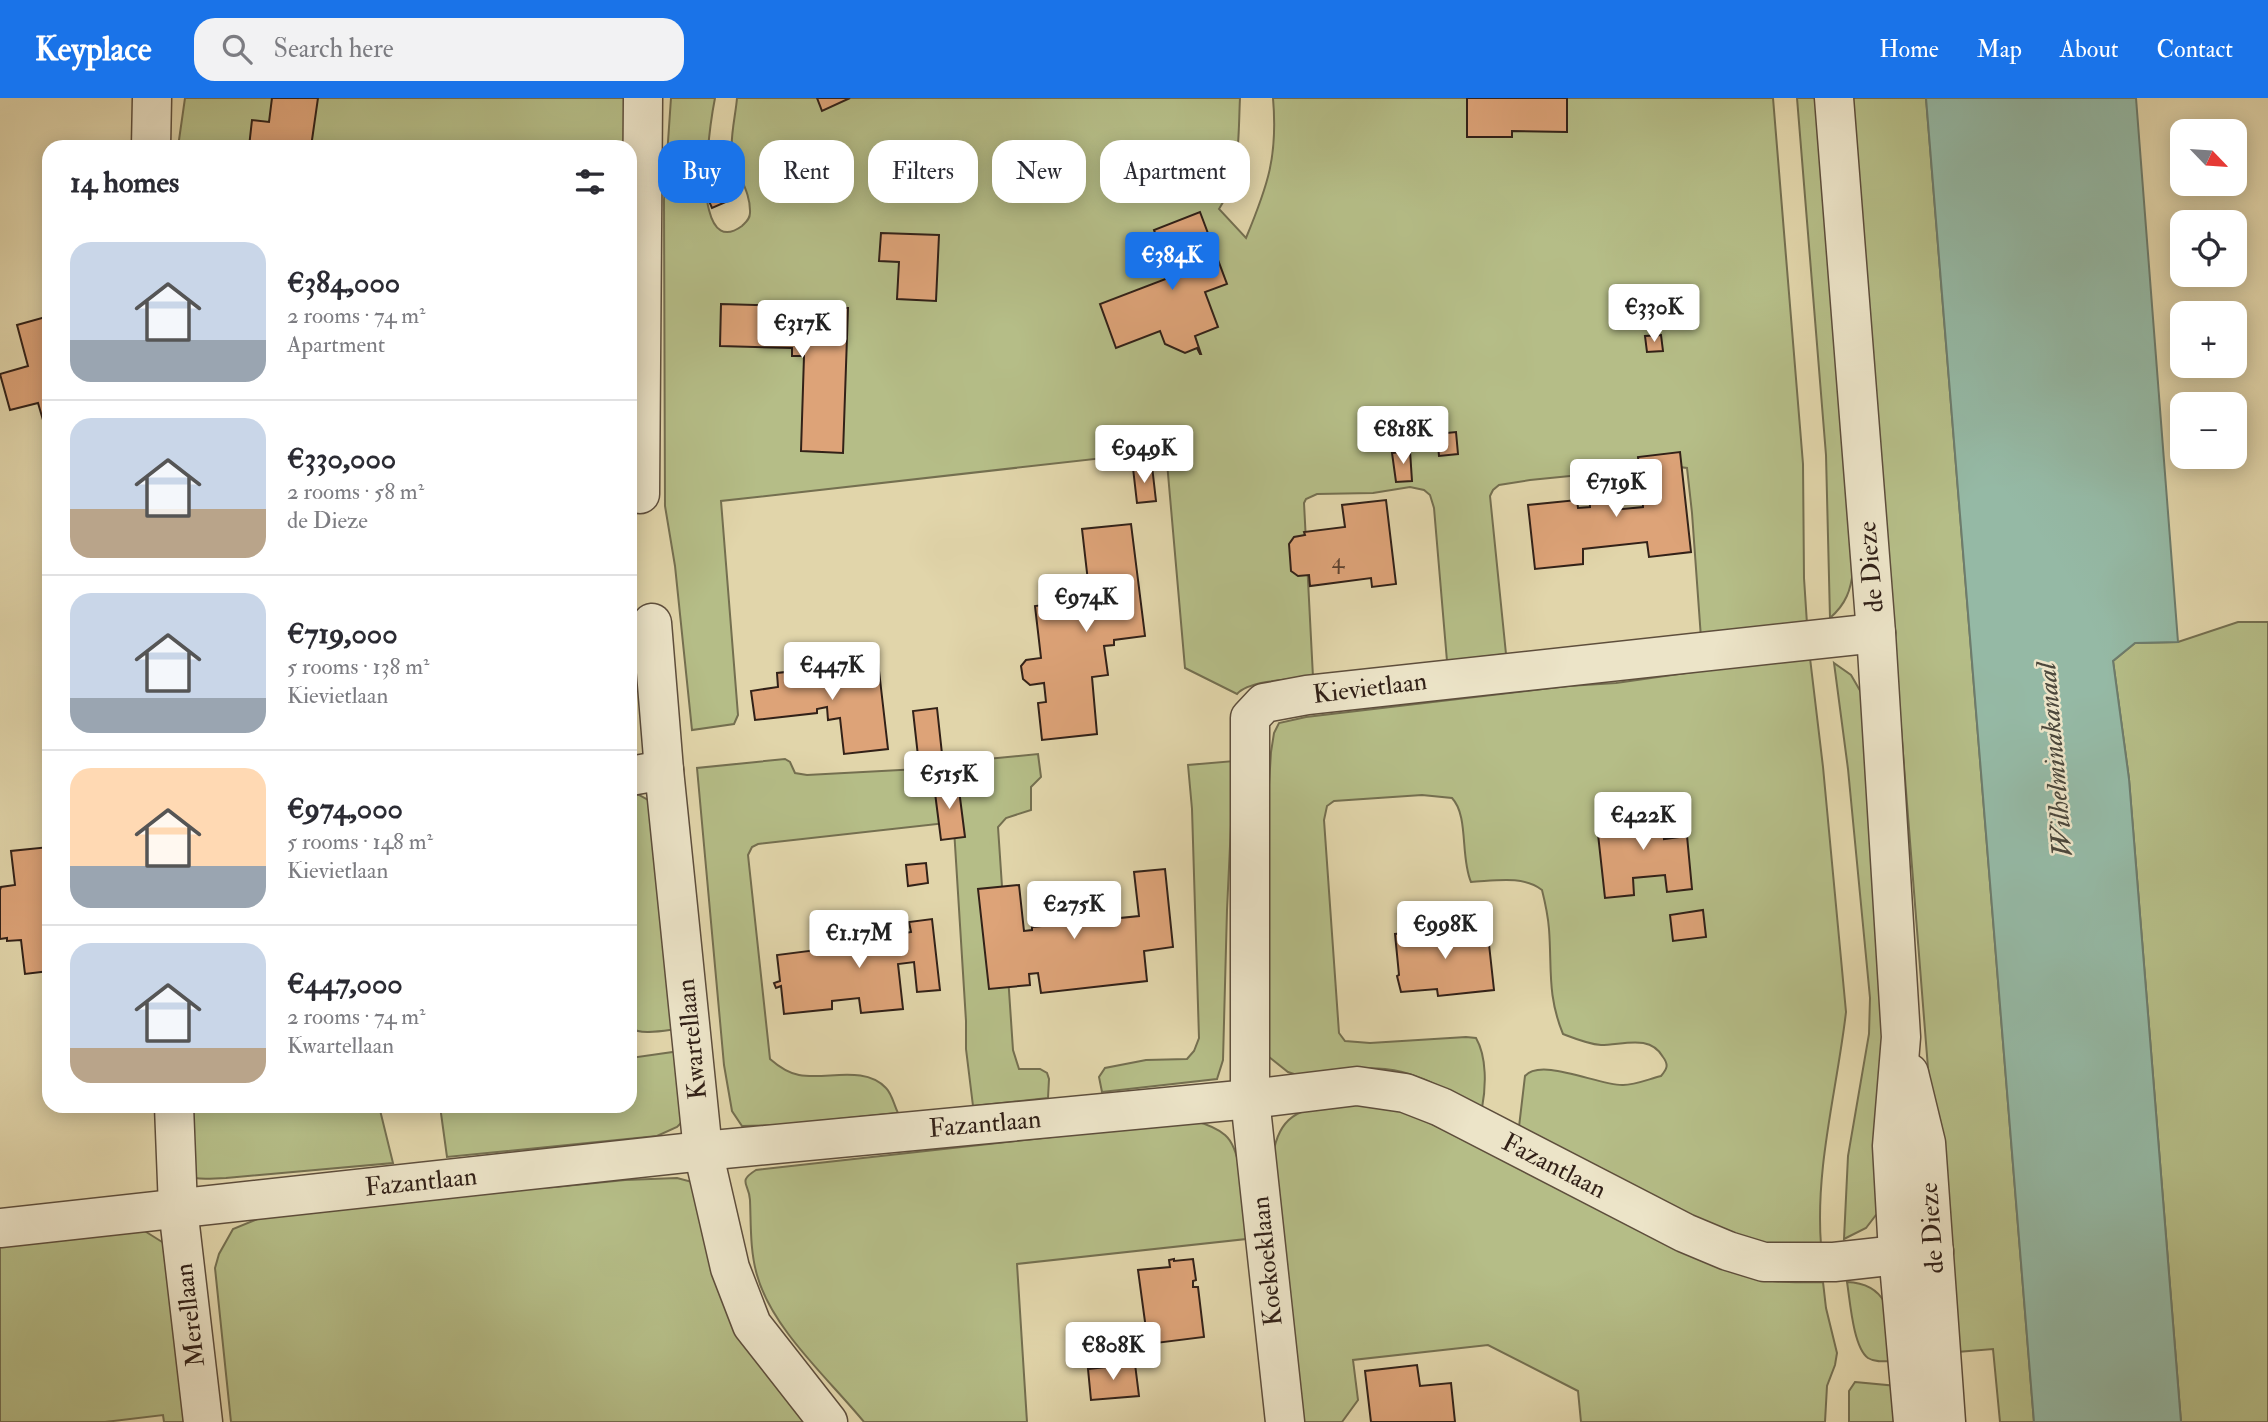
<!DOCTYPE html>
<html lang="en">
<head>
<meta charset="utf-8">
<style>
  :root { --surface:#fff; --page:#f2f2f3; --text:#2b2b33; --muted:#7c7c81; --line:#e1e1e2; --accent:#1a73e8 }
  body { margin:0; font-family:"IM FELL Double Pica",serif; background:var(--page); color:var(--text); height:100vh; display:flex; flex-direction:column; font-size:26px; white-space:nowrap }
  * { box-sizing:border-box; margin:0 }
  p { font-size:23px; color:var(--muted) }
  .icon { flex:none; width:38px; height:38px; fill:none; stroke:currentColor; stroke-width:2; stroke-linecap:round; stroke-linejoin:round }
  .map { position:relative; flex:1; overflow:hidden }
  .side { position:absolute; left:42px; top:42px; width:595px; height:973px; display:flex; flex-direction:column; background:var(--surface); border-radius:21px; box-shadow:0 4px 18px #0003 }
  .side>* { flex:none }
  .banner { position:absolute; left:658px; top:42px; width:665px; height:63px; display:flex; gap:14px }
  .needle { width:46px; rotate:115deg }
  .buttons { position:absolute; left:2170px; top:21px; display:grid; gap:14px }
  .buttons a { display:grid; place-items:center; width:77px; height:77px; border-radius:14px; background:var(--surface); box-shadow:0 4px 18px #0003; font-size:35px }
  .price { position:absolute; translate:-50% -60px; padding:0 16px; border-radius:7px; background:#fff; color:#222; font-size:23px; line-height:46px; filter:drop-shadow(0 2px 4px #0008) }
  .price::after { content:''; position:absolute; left:50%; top:42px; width:21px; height:16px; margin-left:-10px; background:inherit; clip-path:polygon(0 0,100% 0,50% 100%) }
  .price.on { background:var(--accent); color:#fff }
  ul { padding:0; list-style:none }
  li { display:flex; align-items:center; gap:21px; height:175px; padding:0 28px }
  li+li { border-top:2px solid var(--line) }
  li span { display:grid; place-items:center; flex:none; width:196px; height:140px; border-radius:21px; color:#555 }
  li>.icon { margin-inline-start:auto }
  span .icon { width:84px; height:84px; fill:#fffc; stroke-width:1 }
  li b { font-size:30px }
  h2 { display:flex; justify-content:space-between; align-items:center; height:84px; padding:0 28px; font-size:30px }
  .tag { padding:0 24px; border-radius:21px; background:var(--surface); box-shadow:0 4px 18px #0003; font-size:24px; line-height:63px }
  .tag.on { background:var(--accent); color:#fff }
  header { display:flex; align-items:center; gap:42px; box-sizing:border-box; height:98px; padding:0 35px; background:var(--accent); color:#fff }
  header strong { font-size:33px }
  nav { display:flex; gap:38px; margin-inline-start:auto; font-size:24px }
  .search { width:490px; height:63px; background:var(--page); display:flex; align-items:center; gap:18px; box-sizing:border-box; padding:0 24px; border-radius:21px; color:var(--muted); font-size:26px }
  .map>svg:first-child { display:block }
</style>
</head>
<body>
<header>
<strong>Keyplace</strong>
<div class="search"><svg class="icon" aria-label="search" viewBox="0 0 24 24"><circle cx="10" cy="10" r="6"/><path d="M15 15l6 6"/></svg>Search here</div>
<nav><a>Home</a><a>Map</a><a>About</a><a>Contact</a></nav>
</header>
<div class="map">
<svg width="2268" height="1324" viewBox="0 0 2268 1324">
  <rect width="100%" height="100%" fill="#e1d5aa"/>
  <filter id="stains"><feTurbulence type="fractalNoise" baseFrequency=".00286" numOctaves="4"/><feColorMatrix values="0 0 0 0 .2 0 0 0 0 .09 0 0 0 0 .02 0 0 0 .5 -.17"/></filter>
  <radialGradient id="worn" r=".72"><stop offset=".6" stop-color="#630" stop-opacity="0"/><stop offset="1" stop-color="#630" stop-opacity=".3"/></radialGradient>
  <g fill="#b5bd87" stroke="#746f50" stroke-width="2">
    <polygon points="185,0 632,0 630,49 178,49"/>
    <path d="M671,0H715C710,25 702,89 709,112C714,132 724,141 742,128C746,124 750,121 750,115C751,92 735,75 732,53C730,39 736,15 737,0H1240C1238,39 1241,78 1219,111L1246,140C1268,87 1278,58 1273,0H1773L1803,366L1804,480L1807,526L1701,540L1692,415L1687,370L1671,368L1530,382L1499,387L1493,392L1490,398L1506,556L1447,563L1434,410L1430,397L1424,392L1410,389L1373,395L1317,396L1306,401L1304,405L1313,579C1295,581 1249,582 1237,596L1185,570L1166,353L721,403L738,617L734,626L692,632L675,468L665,408L664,102Z"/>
    <path d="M1797,0H1816L1853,472C1851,492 1846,506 1830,520L1826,357Z"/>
    <polygon points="1851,0 1926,0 2034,1324 2000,1324 1993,1251 1957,1254 1951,1260"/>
    <polygon points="2238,524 2268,524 2268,1324 2181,1324 2129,681 2113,563 2135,545 2178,544"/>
    <path d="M1810,560L1823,669L1846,914C1837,992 1815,1069 1821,1147L1776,1149L1739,1142L1519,1029L1525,978C1541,959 1600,988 1623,987C1635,987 1649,981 1661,978C1667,971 1669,967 1663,959C1650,936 1623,947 1601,947C1588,946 1576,941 1563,936C1547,897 1552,870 1549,831C1548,818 1545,804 1542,792C1523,777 1494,783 1471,784C1460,759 1469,718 1452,700L1422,697L1334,703L1327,708L1324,722L1339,935L1345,943L1370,945L1466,939L1476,940C1487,959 1486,989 1482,1010C1451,995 1420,974 1385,971C1357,968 1326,974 1297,977L1288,974L1269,959L1255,915L1271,654L1274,635L1279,625L1306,619L1568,588L1616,585L1742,567Z"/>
    <polygon points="1834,565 1851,577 1862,596 1884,897 1879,1113 1866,1130 1844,1141 1848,1058 1869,936 1870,900 1848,671"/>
    <path d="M1038,656L1041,679L1031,689V712L1006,720L998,729L1013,952L1019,971H1040L1047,975L1049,981L1048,1000L973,1008L966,951V923L954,731L946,725L758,746L752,749L748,757L770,961C778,968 788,975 799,977C827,982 864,967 886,990C892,996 894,1007 898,1015L779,1027L742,1028L732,1013L724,967L697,670L785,661L790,664L795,675L807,677L919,671L930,669L936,666Z"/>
    <polygon points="1234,663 1227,812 1223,962 1217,981 1102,994 1099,979 1105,970 1146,962 1187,961 1194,953 1199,940 1192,711 1188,667"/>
    <path d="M630,695L639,697L648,702L677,931C668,932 638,938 633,930C630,924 631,913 630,907Z"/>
    <polygon points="680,953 683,1023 677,1029 657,1038 447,1059 440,1008 630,1008 630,960"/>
    <path d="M1345,1003L1391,1006L1727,1172C1764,1185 1785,1185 1823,1184L1826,1210L1837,1255L1835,1267L1827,1288L1825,1324H1581L1578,1293L1488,1247L1353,1262L1358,1302L1342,1324H1301L1273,1057C1280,1011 1306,1012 1345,1003Z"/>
    <path d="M189,1008H267L275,1012L315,1008H379L393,1065L226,1080C215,1080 205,1082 195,1080Z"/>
    <path d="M1195,1023C1206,1026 1217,1030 1225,1037C1245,1054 1243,1116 1246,1141L1017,1166L1027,1324H864C829,1281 772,1231 757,1177C750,1153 751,1127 750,1102C749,1085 737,1084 756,1072Z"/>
    <polygon points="677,1080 696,1085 814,1324 231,1324 215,1170 219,1156 233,1131 265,1118 449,1095 555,1089 625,1082"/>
    <polygon points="143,1132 167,1147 195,1324 164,1324 163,1317 105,1324 0,1324 0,1149"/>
    <path d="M1847,1184C1895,1186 1891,1228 1896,1263C1887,1263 1876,1265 1868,1260C1853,1249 1850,1202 1847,1184Z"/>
    <polygon points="1855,1284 1897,1288 1900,1324 1849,1324 1849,1293"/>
  </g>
  <polygon fill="#95b9a5" stroke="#6d7c6d" stroke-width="2" points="1926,0 2136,0 2178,544 2135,545 2113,563 2129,681 2181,1324 2034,1324"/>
  <g fill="#dda378" stroke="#322118" stroke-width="2">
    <polygon points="272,0 318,0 311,49 249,49 252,22 269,24"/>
    <polygon points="817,0 850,0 822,13"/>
    <polygon points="1467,0 1567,0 1567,34 1512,33 1512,39 1467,39"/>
    <polygon points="935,47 944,67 895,89 886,69"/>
    <polygon points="720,65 735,100 712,110 697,76"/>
    <polygon points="1200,114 1227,186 1205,194 1218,229 1195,238 1201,256 1200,256 1197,250 1185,255 1165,246 1160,233 1116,250 1100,206 1171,179 1154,132"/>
    <polygon points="881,135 939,137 936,203 897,201 899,164 879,163"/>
    <polygon points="721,206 848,210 843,355 801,353 804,258 792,258 792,250 720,248"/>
    <polygon points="49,218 49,320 43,322 38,305 10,312 0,276 28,268 17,227"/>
    <polygon points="1661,237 1663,253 1647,254 1645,238"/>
    <polygon points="1456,334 1458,356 1439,358 1437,336"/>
    <polygon points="1410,353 1412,383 1396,384 1392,355"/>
    <polygon points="1680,354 1691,454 1649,459 1647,444 1583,451 1583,466 1535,471 1528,407 1577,402 1578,410 1590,409 1589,395 1611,393 1613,412 1643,409 1642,395 1637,396 1635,375 1640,375 1638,359"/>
    <polygon points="1152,368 1156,403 1137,405 1133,370"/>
    <polygon points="1386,402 1396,486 1372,489 1371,480 1310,488 1309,477 1298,478 1291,473 1289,446 1294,439 1305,437 1304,434 1345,429 1342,407"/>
    <polygon points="1131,426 1145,538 1114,542 1114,547 1104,548 1108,577 1092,579 1097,636 1042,642 1038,605 1046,604 1044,585 1030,587 1023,581 1021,568 1026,562 1041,560 1035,508 1090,501 1082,431"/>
    <polygon points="878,564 888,651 844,656 840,620 828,622 827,609 817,611 817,615 755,622 751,593 778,589 777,575"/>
    <polygon points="937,610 944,674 920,676 913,613"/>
    <polygon points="958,684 965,739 941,742 934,687"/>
    <polygon points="1661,704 1664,741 1687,738 1692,791 1667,794 1665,777 1633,780 1634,797 1605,800 1598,736 1621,733 1618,708"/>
    <polygon points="49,749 49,873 25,876 21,842 7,843 7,840 0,841 0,792 1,789 15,787 11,753"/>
    <polygon points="926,765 928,785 908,788 906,767"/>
    <polygon points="1165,771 1173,849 1144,853 1147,883 1041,895 1038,875 1029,876 1030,887 989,891 978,791 1019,787 1024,833 1032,832 1032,829 1139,818 1134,774"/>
    <polygon points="1703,812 1706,839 1673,843 1670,817"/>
    <polygon points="932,821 940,892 917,894 914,864 898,866 903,911 861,915 859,900 832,903 832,911 784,916 781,888 776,890 774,885 780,883 777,857 825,851 823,840 894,832 895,837 911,834 909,824"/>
    <polygon points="1487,828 1494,892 1438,898 1437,891 1401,894 1397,878 1399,877 1395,836"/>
    <polygon points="1174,1161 1174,1163 1193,1161 1196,1182 1193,1183 1193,1189 1198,1189 1204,1239 1148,1246 1138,1172 1170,1169 1169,1162"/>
    <polygon points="1135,1266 1139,1298 1091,1302 1088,1271"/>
    <polygon points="1417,1267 1420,1288 1451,1285 1455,1324 1371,1324 1365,1273"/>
  </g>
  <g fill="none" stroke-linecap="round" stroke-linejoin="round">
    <g stroke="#5e4e3c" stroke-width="41">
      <g id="minor">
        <polyline points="1834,0 1876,535 1901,939 1892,1048 1898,1155 1913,1324"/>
        <polyline points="151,49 152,0"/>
        <polyline points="640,396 643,0"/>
        <polyline points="652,525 664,672 703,1053 730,1170 752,1227 828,1324"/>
        <polyline points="630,678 664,672"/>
        <polyline points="1909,975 1926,1045 1946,1324"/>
        <polyline points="174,1008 178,1110 203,1324"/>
        <polyline points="0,1130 703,1053 1250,1001 1357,988 1405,995 1441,1009 1685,1135 1728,1153 1764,1164 1834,1164 1934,1153"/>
        <polyline points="1285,1324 1250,1001 1250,620 1264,605 1307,597 1876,535"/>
      </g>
    </g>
    <use href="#minor" stroke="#ece4c8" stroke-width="38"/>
  </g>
  <g text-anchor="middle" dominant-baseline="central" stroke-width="5" stroke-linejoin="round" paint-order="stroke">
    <g font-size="23" fill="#5d4230">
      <text x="1338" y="462">4</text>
    </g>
    <g font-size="26" fill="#322118" stroke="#ece4c8">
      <text transform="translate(1871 469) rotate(-95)">de Dieze</text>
      <text transform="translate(1370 590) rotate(-7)">Kievietlaan</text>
      <text transform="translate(692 941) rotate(-96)">Kwartellaan</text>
      <text transform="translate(985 1026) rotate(-5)">Fazantlaan</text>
      <text transform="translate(1554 1068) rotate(27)">Fazantlaan</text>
      <text transform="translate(421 1084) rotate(-6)">Fazantlaan</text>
      <text transform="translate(1932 1130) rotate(-94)">de Dieze</text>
      <text transform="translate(1267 1163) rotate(-96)">Koekoeklaan</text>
      <text transform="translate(190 1217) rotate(-97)">Merellaan</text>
    </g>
    <g font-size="28" font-style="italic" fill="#4b473b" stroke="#ece4c8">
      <text transform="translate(2055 662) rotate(-95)">Wilhelminakanaal</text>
    </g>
  </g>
  <rect width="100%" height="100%" filter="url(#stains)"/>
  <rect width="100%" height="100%" fill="url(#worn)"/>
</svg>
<div class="buttons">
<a><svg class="needle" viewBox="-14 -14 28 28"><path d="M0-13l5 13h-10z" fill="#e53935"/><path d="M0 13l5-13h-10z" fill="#7c7c81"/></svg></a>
<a><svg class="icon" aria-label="locate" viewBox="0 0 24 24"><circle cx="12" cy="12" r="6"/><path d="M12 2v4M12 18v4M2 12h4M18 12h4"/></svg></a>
<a>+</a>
<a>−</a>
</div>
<b class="price on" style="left:1172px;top:194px">€384K</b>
<b class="price" style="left:1654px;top:246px">€330K</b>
<b class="price" style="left:802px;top:262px">€317K</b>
<b class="price" style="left:1403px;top:368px">€818K</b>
<b class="price" style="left:1144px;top:387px">€949K</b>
<b class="price" style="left:1616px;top:421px">€719K</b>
<b class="price" style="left:1086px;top:536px">€974K</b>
<b class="price" style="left:832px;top:604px">€447K</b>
<b class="price" style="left:949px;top:713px">€515K</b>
<b class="price" style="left:1643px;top:754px">€422K</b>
<b class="price" style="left:1074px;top:843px">€275K</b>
<b class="price" style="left:1445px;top:863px">€998K</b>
<b class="price" style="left:859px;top:872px">€1.17M</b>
<b class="price" style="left:1113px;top:1284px">€808K</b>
<div class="banner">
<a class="tag on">Buy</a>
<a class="tag">Rent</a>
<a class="tag">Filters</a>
<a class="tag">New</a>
<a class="tag">Apartment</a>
</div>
<section class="side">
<h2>14 homes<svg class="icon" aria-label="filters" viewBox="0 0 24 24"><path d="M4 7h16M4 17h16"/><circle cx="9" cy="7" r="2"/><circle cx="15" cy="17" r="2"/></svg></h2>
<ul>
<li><span style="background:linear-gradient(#c9d6e8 70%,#9aa5b1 0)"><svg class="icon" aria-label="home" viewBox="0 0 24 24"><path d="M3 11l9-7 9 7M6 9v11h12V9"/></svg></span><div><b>€384,000</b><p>2 rooms · 74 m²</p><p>Apartment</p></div></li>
<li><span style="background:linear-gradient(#c9d6e8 65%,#b9a48a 0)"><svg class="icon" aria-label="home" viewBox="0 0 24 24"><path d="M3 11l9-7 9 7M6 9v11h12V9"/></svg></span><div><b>€330,000</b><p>2 rooms · 58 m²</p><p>de Dieze</p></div></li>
<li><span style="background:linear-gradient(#c9d6e8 75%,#9aa5b1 0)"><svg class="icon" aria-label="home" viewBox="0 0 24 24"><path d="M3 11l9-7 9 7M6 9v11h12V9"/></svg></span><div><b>€719,000</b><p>5 rooms · 138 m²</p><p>Kievietlaan</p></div></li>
<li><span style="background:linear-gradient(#ffd9b3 70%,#9aa5b1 0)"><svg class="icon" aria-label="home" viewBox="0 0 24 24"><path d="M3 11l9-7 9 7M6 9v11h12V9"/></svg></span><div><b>€974,000</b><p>5 rooms · 148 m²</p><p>Kievietlaan</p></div></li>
<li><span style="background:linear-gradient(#c9d6e8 75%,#b9a48a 0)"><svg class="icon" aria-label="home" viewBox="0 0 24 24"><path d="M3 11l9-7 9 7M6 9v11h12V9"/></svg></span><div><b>€447,000</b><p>2 rooms · 74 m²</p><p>Kwartellaan</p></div></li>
</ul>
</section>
</div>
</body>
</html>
